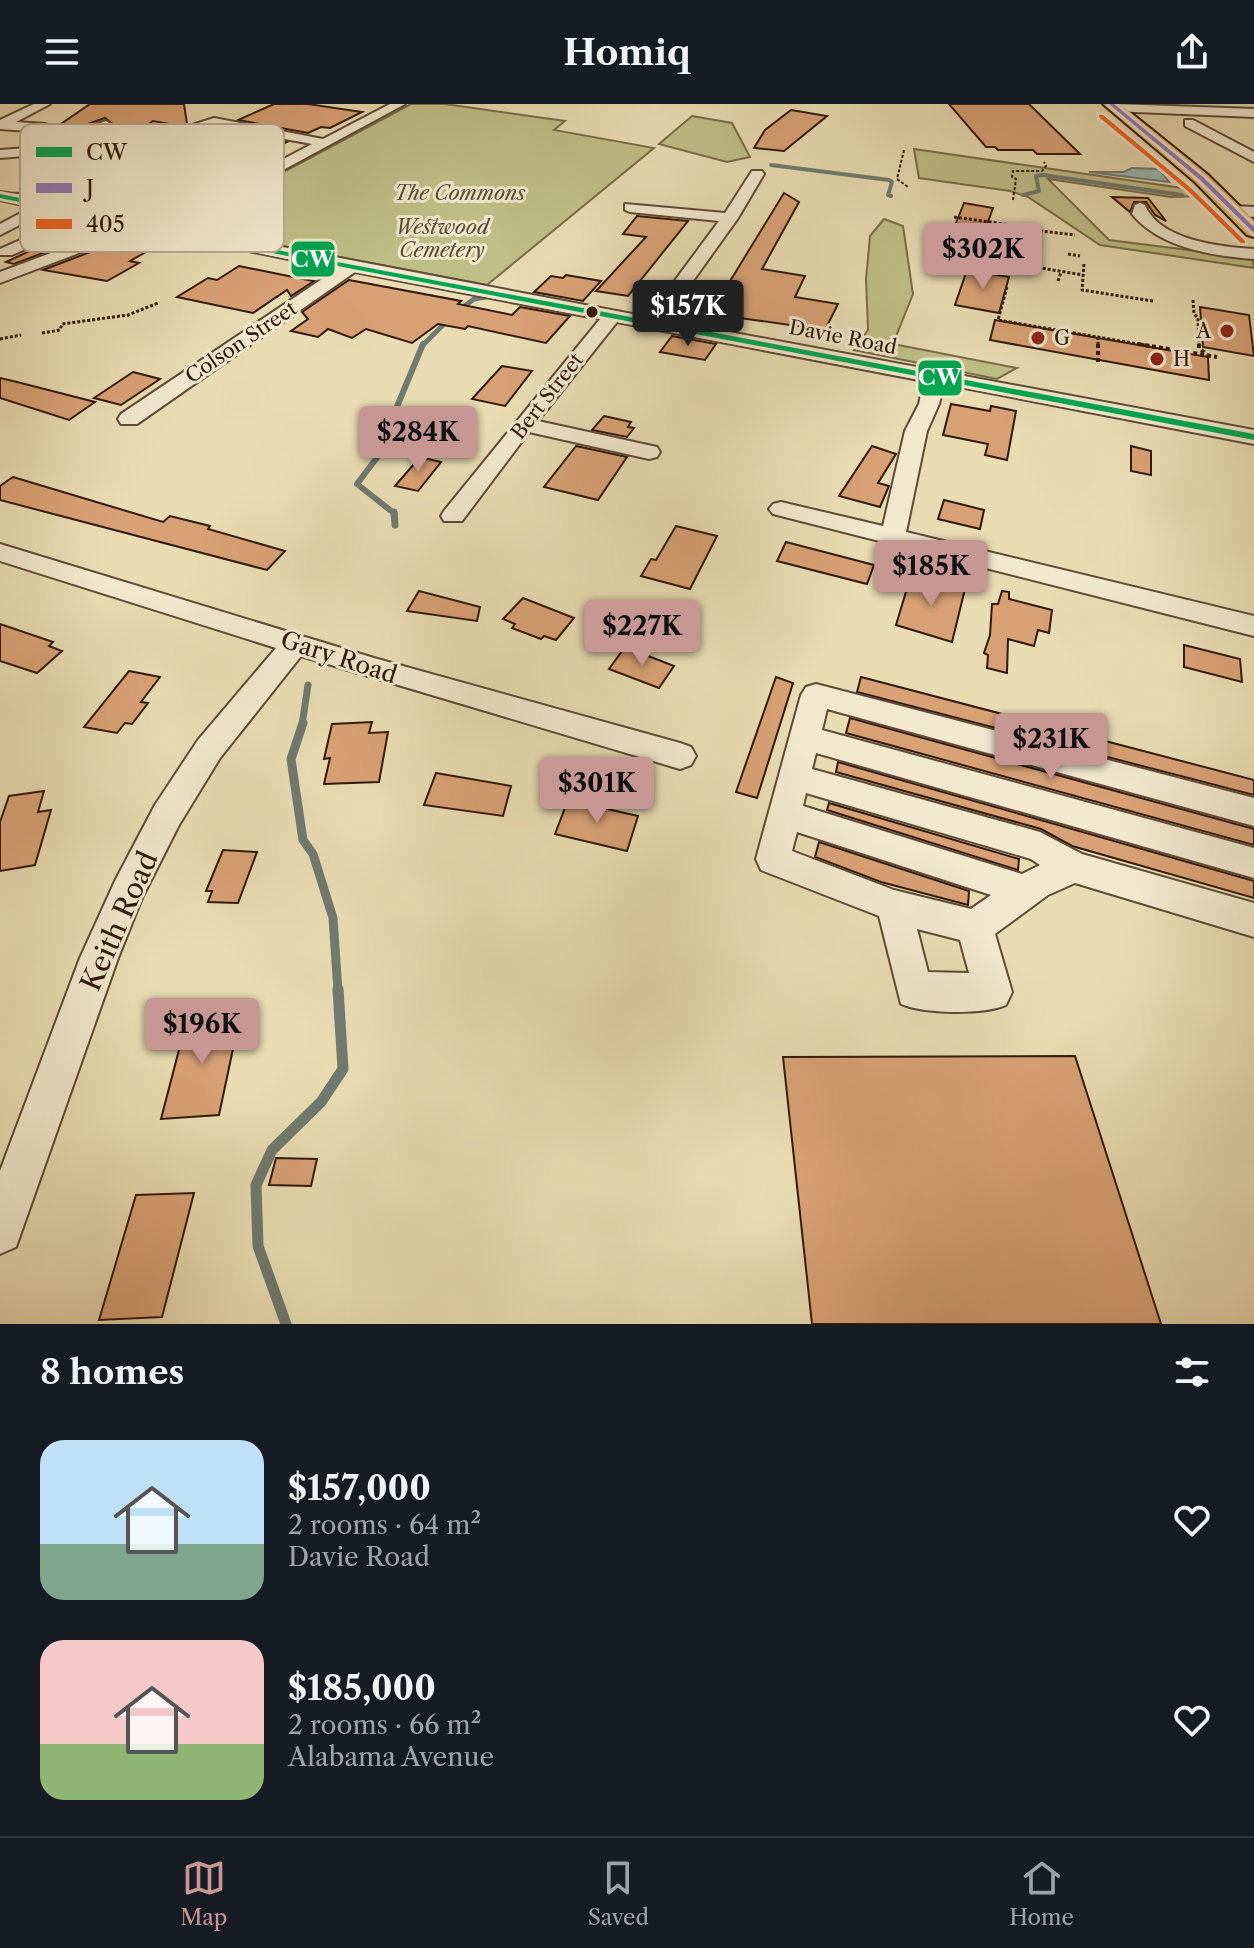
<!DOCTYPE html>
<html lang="en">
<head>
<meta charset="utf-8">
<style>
  :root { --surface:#171b24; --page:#242831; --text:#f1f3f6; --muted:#9ea1a6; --line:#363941; --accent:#c59692 }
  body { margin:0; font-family:"Libre Caslon Text",serif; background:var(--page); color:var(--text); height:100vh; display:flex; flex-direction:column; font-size:30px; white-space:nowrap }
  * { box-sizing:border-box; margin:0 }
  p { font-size:26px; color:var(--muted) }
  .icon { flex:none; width:44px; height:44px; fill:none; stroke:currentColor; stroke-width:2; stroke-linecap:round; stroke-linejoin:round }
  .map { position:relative; height:1220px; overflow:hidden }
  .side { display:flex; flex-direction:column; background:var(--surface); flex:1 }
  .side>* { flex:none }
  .price { position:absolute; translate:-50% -68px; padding:0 18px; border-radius:8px; background:var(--accent); color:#111; font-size:26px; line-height:52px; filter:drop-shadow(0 2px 4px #0008) }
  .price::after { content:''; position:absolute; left:50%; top:48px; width:24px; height:18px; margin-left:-12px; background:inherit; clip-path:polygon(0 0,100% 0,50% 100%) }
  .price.current { background:#222; color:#fff }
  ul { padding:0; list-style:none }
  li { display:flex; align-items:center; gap:24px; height:200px; padding:0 40px }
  li span { display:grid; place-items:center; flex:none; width:224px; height:160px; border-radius:24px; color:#555 }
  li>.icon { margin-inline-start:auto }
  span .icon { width:96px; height:96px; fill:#fffc; stroke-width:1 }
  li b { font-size:34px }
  h2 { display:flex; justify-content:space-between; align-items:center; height:96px; padding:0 40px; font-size:34px }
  header { display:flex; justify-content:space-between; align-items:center; height:104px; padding:0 40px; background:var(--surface); font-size:36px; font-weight:800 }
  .tab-bar { display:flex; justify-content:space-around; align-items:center; height:112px; border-top:2px solid var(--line); background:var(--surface); font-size:22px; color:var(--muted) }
  .tab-bar a { display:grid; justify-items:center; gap:4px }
  .tab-bar .current { color:var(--accent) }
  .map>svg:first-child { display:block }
</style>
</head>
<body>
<header><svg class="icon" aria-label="menu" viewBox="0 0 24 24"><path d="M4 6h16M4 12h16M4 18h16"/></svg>Homiq<svg class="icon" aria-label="share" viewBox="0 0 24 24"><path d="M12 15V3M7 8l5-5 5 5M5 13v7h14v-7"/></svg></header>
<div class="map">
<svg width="1254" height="1220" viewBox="0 0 1254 1220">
  <rect width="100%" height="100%" fill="#e9dcb3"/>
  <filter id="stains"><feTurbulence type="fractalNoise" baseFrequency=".0025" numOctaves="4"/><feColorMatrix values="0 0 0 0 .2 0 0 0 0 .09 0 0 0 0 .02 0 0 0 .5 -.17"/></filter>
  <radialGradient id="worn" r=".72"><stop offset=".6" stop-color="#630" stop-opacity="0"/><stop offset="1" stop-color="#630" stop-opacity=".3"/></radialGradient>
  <g fill="#bfbe87" stroke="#786c4a" stroke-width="2">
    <polygon points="411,0 445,0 565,17 554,26 654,44 487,181 181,123"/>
    <polygon points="692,12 732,19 750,53 727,58 659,40"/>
    <polygon points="914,45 1182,84 1201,92 1171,93 1048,75 1109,136 1252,154 1254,164 1100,141 1028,93 1010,87 919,74"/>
    <polygon points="884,115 903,122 913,190 893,240 1017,264 997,275 854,246 868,226 866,175 870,132"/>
  </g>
  <polygon fill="#99bab3" stroke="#6f7a70" stroke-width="2" points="1132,64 1159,65 1169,78 1089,68 1124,68"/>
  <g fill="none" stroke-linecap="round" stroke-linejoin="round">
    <g stroke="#6f7a70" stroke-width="4">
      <polyline points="771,61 889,76 892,78 888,91 891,92"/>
      <polyline points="1023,91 1039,87 1036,72 1043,71 1182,91"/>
    </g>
    <g stroke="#6f7a70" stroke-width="5">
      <polyline points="459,206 474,195 486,193"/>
      <polyline points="422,242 449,215"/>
    </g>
    <polyline stroke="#6f7a70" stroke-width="6" points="395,410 357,380 403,319 396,305 423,240"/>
    <g stroke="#6f7a70" stroke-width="7">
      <polyline points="394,408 395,421"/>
      <polyline points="302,621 308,581"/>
    </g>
    <polyline stroke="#6f7a70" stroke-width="9" points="303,619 291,655 303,736 313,750 333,814 338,887"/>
    <polyline stroke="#6f7a70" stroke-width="11" points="286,1220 258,1142 256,1081 272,1046 321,998 343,965 338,885"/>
  </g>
  <g fill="#d8a175" stroke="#30190c" stroke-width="2">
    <polygon points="90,0 184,0 187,20 180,22 153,17 137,28 28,72 22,59 30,55 50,53 115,22 105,14 71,26 58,22"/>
    <polygon points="274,0 308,0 362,8 330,24 321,23 308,29 238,16"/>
    <polygon points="949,0 1029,0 1080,50 1037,50 1033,46 998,46 995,43 986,43"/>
    <polygon points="791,6 827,12 784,47 754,44 765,26"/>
    <polygon points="216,25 287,38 237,63 227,61 194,78 143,69 229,30 206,30"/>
    <polygon points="784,89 799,98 762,165 805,172 795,193 838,200 825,226 733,213 726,224 683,216 697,196 716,200"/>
    <polygon points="1112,93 1148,94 1166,117 1155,111 1146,98 1134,98 1130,108"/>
    <polygon points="964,99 993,104 973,159 933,153 946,123 954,124"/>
    <polygon points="637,112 688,117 628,192 596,187 646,133 623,130"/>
    <polygon points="66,130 83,134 14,160 6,158"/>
    <polygon points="119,137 153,144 130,157 139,159 107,177 43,166"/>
    <polygon points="239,162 303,175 314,177 291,192 287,186 253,209 177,193 208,174 217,176"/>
    <polygon points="967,166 1009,173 999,209 955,201"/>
    <polygon points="566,171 601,177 583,197 534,188 551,172 563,174"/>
    <polygon points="349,176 461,197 458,200 512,211 520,203 570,212 546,239 468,222 465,225 438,220 412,239 366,225 352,234 328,225 318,233 291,227 308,215 302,208"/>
    <polygon points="1200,203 1249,211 1254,252 1203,243"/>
    <polygon points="995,216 1208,253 1209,276 990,236"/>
    <polygon points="672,232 716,240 705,256 660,248"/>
    <polygon points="502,262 532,267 505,302 472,295"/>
    <polygon points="133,268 160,275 121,301 94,294"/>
    <polygon points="0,274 17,278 95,298 69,316 0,294"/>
    <polygon points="951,300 990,307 991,302 1016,307 1007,356 985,351 988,340 943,331"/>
    <polygon points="604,312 631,318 628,323 634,324 627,333 592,326"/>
    <polygon points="576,342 627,353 598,396 544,383"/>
    <polygon points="872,342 896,350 878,379 889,382 880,403 839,392"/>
    <polygon points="1131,342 1151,347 1151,371 1131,367"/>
    <polygon points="420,353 441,358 418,387 395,382"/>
    <polygon points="13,373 163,418 170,412 210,422 208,425 285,447 267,466 0,396 0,382"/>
    <polygon points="944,396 984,406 980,425 938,415"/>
    <polygon points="676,422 717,432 690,485 641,472 651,455 656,456"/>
    <polygon points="786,438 874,461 867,480 777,457"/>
    <polygon points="911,471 965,485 952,538 896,521"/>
    <polygon points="419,487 480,503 477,517 407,507"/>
    <polygon points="1002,487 1009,488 1009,495 1052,506 1049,529 1038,526 1034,542 1008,535 1007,569 987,564 988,551 984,549 990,531 992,500 998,500"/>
    <polygon points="523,494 574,514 556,536 544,532 541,535 512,524 515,520 503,515"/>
    <polygon points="0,520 53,538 49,542 62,547 37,569 0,557"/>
    <polygon points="1184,541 1240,555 1242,578 1184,563"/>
    <polygon points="625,543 674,562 659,584 609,565"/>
    <polygon points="129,567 160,573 141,598 148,599 132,620 125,619 117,629 84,623"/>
    <polygon points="776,573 793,579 757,694 736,688"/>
    <polygon points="861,573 1254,676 1254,691 857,588"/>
    <polygon points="850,614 1254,725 1254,741 846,629"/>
    <polygon points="372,618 369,629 388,628 379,678 324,680 330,654 324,655 332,620"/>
    <polygon points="838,658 1254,777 1254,794 1072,742 1041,725 836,668"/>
    <polygon points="436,669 511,682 503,712 424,701"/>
    <polygon points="44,687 38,708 51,706 35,761 0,767 0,718 9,692"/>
    <polygon points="568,696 638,712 627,747 555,730"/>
    <polygon points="829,699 1019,755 1018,766 827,706"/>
    <polygon points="819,738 969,787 968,801 881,778 815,753"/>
    <polygon points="223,746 257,748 238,799 208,798 212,787 206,787"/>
    <polygon points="241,907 219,1011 161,1015 188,911"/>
    <polygon points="1075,952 1161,1220 812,1220 783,953"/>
    <polygon points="276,1054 317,1055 311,1082 269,1081"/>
    <polygon points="194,1089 162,1213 99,1216 136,1091"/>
  </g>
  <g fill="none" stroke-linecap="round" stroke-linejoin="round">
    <g stroke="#5e4a36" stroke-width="4">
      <g id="minor">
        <polygon points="34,0 50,0 16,18 45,20 71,29 106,17 112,21 49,50 0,54 0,46 41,43 59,34 43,28 0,25 0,16"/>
        <path d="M390,0H405L178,123L648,213L719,117L630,108L625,106V100L725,109L752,67H762L764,70L738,114L665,216L1254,326V340L944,280L939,300L927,327L906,428L1254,512V532L773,410L769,405L773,400L781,398L883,422L905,327L919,300L924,277L617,218L538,317L657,343L660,348L657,353L649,355L529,328L462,417H444L441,412L444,407L600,215L355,168L137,320H121L118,315L121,310L337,165L142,125L0,179V168L123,122L92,115L12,151H0V145L74,112L49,106L0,131V120L32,103L0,96V88C57,99 130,60 182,37L176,33L183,24L214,14L323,35ZM215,22L312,40L160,120L43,96L110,79L200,39V33L193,30Z"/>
        <polygon points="1116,0 1254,5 1254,13 1112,7 1112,1"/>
        <polygon points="1185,16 1193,16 1254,48 1254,58 1185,22"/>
        <path d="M1140,99L1145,101C1159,136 1220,143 1254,145V155C1213,152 1160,144 1132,110L1135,101Z"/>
        <polygon points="1233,102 1254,103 1254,113 1228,110 1225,107"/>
        <polygon points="0,440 374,554 680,639 691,643 696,652 691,661 680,665 301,552 220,654 179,721 142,794 118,854 16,1143 0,1150 0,1067 80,854 115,777 155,701 198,636 276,544 0,457"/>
        <path d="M816,580L1254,694V722L827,605L822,626L1254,744V774L816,649L812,665L1040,728L1082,750L1254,799V833L1075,779L1048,791L995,830L1012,888L1006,901C983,911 924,910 901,900L879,812L761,766L756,755L801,591L806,583ZM806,689L1031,755L1040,761L1022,770L803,702ZM797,728L991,791L971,805L894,786L792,747ZM917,825L960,836L969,869L928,868Z"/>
      </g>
    </g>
    <g stroke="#30190c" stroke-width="4">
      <polygon id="major" points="1103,0 1120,0 1207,70 1254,116 1254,133 1247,131 1195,78"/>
    </g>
    <g stroke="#30190c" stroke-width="2" stroke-dasharray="3 2" stroke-linecap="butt">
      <polyline points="904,46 897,75 908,83"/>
      <polyline points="219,48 239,52"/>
      <polyline points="256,54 259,52 249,50 263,44"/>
      <polyline points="164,72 238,38"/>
      <polyline points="1013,96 1016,75 1012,73 1013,67 1042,67 1046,62 1044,58"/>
    </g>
    <g stroke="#30190c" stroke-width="3" stroke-dasharray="3 2" stroke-linecap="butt">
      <polyline points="954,113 1011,121"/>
      <polyline points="1032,129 1033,126 1075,131"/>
      <polyline points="1068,150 1080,152"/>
      <polyline points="1084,160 1082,186 1153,197"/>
      <polyline points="1023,161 1083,171"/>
      <polyline points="962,162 975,159 981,137"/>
      <polyline points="1021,167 1023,161 1019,160 1025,137 1029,138"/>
      <polyline points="1058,177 1061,168"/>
      <polyline points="1007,183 998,216 1150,242"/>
      <polyline points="1193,196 1194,210 1198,214 1199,242"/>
      <polyline points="42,229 60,226 62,220 128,211 158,199"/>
      <polyline points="1098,233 1098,242"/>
      <polyline points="0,235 21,231"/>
    </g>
    <g stroke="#30190c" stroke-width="4" stroke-dasharray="4 3" stroke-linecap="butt">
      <polyline points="1098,240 1098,259"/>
      <polyline points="1138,240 1217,253"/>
      <polyline points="1199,240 1199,244 1207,251"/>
    </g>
    <use href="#minor" fill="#f1e8ce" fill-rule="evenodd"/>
    <use href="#major" fill="#e4be7a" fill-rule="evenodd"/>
    <g stroke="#f1e8ce" stroke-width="6">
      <polygon id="bus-1" points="0,90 332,157 1254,330 1254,336 332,161 0,94"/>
    </g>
    <g stroke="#f1e8ce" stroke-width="6">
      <polygon id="bus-2" points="1109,0 1114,0 1203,73 1254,123 1254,129 1199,75"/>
    </g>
    <g stroke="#f1e8ce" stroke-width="6">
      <polygon id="bus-3" points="1099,11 1103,11 1192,85 1245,137 1245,139 1241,139 1188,87 1099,13"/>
    </g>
    <use href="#bus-1" fill="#00a651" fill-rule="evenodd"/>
    <use href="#bus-2" fill="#937bb8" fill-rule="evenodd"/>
    <use href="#bus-3" fill="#f26522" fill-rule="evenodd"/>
  </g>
  <circle fill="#30190c" stroke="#f1e8ce" stroke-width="3" cx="592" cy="208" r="7"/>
  <g fill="#8f2418" stroke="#f1e8ce" stroke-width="3">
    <circle cx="1227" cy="227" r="8"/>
    <circle cx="1038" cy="234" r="8"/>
    <circle cx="1157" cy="255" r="8"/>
  </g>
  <g text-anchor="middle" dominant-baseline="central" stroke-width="6" stroke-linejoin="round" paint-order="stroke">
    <g font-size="20" font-style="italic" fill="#5b4b31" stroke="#f1e8ce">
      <text x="460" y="89">The Commons</text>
      <text x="442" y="123">Westwood<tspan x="442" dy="23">Cemetery</tspan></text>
    </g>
    <g font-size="20" fill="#30190c" stroke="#f1e8ce" text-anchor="start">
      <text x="1211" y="227" text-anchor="end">A</text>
      <text x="1054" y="234">G</text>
      <text x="1173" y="255">H</text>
    </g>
    <g font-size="20" fill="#30190c" stroke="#f1e8ce">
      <text transform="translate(843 233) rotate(11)">Davie Road</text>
      <text transform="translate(241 238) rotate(-34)">Colson Street</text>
      <text transform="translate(547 292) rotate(-52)">Bert Street</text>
    </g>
    <g font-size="24" fill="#30190c" stroke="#f1e8ce">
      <text transform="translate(339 553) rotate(18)">Gary Road</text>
    </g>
    <g font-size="28" fill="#30190c" stroke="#f1e8ce">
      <text transform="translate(119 817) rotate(-66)">Keith Road</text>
    </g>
  </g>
  <rect x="20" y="20" width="264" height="128" rx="12" fill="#f1e8ce" stroke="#b7aa94" stroke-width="2"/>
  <rect x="36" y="43" width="36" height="10" fill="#00a651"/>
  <rect x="36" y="79" width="36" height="10" fill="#937bb8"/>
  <rect x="36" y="115" width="36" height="10" fill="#f26522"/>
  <g font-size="22" fill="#30190c">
    <text x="86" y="56">CW</text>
    <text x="86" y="92">J</text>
    <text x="86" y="128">405</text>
  </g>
  <g stroke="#f1e8ce" stroke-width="3">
    <rect x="290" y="136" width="46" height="38" rx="8" fill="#00a651"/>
    <rect x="917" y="255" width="46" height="38" rx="8" fill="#00a651"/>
  </g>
  <g font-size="22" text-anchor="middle" font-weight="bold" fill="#fff">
    <text x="313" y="163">CW</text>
    <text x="940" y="281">CW</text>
  </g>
  <rect width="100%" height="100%" filter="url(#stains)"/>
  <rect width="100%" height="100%" fill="url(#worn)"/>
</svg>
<b class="price" style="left:983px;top:187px">$302K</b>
<b class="price current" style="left:688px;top:244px">$157K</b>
<b class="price" style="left:418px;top:370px">$284K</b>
<b class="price" style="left:931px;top:504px">$185K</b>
<b class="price" style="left:642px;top:564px">$227K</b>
<b class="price" style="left:1051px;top:677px">$231K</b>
<b class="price" style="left:597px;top:721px">$301K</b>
<b class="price" style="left:202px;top:962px">$196K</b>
</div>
<section class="side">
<h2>8 homes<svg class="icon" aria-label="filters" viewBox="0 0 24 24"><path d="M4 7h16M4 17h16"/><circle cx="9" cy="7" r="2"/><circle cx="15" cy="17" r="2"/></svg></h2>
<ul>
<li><span style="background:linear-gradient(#bfe0f5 65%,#7fa58c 0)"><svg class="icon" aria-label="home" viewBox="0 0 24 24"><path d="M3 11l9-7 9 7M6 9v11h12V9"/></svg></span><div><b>$157,000</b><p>2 rooms · 64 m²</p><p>Davie Road</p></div><svg class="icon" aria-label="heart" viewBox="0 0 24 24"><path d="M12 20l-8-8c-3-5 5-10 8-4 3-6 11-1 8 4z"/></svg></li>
<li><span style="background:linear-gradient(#f6c9c9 65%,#8fb573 0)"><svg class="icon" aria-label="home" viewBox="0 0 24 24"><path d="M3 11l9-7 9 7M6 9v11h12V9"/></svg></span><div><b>$185,000</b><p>2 rooms · 66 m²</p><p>Alabama Avenue</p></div><svg class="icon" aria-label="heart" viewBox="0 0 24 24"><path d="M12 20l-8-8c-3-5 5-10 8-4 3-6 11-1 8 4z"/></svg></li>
</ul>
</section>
<nav class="tab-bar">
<a class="current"><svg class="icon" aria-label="map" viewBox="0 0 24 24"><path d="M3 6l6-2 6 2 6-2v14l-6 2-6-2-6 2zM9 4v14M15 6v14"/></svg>Map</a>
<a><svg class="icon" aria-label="saved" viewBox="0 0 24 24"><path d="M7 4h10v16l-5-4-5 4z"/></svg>Saved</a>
<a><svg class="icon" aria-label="home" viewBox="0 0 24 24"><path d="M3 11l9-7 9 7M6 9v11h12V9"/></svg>Home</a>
</nav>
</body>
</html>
